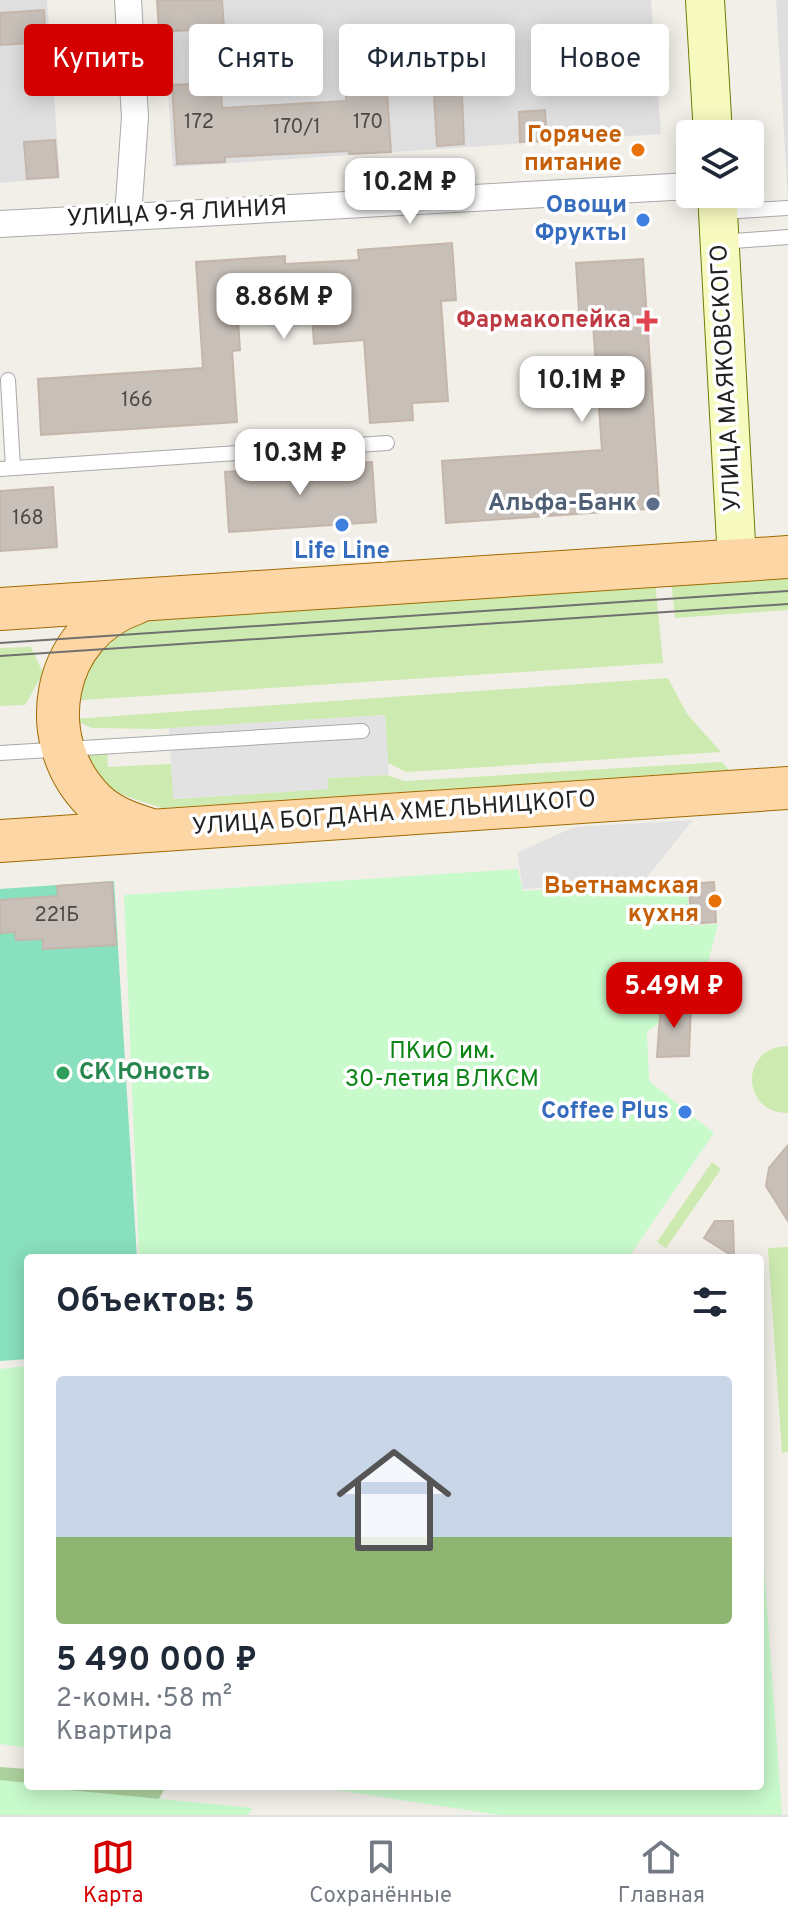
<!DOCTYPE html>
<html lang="ru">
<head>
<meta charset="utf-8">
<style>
  :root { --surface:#fff; --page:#f6f6f7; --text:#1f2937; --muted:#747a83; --line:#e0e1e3; --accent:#d40000 }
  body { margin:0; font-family:Overpass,sans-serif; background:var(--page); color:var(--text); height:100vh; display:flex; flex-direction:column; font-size:30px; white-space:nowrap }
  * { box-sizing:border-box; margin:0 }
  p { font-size:26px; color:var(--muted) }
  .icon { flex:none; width:44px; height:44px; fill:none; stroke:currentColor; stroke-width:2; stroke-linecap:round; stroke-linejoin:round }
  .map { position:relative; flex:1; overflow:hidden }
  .sheet { position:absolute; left:24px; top:1254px; width:740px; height:536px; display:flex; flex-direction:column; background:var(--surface); border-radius:8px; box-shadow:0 4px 20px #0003 }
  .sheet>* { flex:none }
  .hud { position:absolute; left:24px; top:24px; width:740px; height:72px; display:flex; gap:16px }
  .tools { position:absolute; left:676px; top:120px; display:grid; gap:16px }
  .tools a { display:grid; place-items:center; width:88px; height:88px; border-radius:8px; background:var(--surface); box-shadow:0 4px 20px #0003; font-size:40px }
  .price { position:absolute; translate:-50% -68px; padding:0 18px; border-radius:16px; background:#fff; color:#222; font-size:26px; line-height:52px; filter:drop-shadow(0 2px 4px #0008) }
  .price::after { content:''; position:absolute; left:50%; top:48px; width:24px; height:18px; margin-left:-12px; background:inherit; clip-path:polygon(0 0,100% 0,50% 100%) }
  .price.selected { background:var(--accent); color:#fff }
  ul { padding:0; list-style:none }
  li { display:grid; align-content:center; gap:16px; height:424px; padding:0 32px }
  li+li { border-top:2px solid var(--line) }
  li span { display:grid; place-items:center; height:248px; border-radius:8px; color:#555 }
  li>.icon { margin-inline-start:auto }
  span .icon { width:144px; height:144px; fill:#fffc; stroke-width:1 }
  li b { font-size:34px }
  h2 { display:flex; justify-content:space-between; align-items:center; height:96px; padding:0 32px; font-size:34px }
  .chip { padding:0 28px; border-radius:8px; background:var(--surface); box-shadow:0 4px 20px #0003; font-size:28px; line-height:72px }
  .chip.selected { background:var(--accent); color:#fff }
  .menu { display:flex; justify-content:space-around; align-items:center; height:112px; border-top:2px solid var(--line); background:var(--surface); font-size:22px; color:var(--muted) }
  .menu a { display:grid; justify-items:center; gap:4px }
  .menu .selected { color:var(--accent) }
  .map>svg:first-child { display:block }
</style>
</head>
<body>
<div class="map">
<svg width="788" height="1815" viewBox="0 0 788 1815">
  <rect width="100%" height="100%" fill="#f2efe9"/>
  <g fill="#e0dfdf">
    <polygon points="0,0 47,0 60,178 0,183"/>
    <polygon points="162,0 651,0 661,134 173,167"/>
    <polygon points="776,0 788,0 788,200"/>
  </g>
  <g fill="#cdebb0">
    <polygon points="788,572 788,610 675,618 671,581"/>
    <polygon points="655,581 663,663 67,701 117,624"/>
    <polygon points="31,647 43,673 25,705 0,706 0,648"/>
    <polygon points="668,678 687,714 721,752 406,772 388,763 385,715 157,729 92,728 72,719"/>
    <polygon points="107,752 108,767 171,764 174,799 328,789 328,778 386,775 405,781 722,762 729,770 162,808 104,789 79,753"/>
    <path d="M788,1046V1113C740,1113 740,1046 788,1046Z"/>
    <polygon points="712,1162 721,1169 666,1248 657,1242"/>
    <polygon points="788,1247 788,1452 782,1453 768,1248"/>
  </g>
  <polygon fill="#add19e" points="0,1767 28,1769 28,1786 166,1786 150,1815 0,1799"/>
  <g fill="#c8facc">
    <polygon points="518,869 523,891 687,882 690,926 718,924 701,990 647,1032 649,1081 714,1133 628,1258 139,1258 124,895"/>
    <polygon points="28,1366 28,1748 0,1744 0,1369"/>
    <polygon points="760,1510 782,1815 500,1815 336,1790 339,1786 760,1786"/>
    <polygon points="0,1780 28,1783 28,1786 253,1808 248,1815 0,1815"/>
  </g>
  <polygon fill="#88e0be" points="114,881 137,1258 28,1258 28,1359 0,1361 0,889"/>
  <g fill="#e2e2e2">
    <polygon points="385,715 389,775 328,778 328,789 173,799 169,728"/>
    <polygon points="693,820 643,882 523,889 517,853 574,827"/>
  </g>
  <g fill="#c7bfb8" stroke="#c4b6ab" stroke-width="2">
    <polygon points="157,0 222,0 224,28 159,32"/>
    <polygon points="44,10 46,42 0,45 0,13"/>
    <polygon points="221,82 222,108 346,101 346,94 387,91 391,152 349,154 349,151 225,157 225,162 177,164 172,85"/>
    <polygon points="462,95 464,144 437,146 434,96"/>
    <polygon points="545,110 547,141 520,142 519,112"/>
    <polygon points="55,140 58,177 27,179 24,142"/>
    <polygon points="452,243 456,300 441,301 448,401 412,403 413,420 370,423 364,340 314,344 311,300 237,305 240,350 232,351 237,422 41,435 38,379 203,368 196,262 285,256 285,264 359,260 358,250"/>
    <polygon points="643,259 659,499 647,509 446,523 442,461 602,450 592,310 579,311 576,263"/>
    <polygon points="372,462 376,522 229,532 225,472"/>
    <polygon points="53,487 57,547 0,551 0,491"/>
    <polygon points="112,882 116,945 43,949 43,939 16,940 15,932 0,933 0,900 58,896 57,886"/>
    <polygon points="714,882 716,922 691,924 689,884"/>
    <polygon points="661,1003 691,1004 689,1056 657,1057"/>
    <polygon points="788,1145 788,1221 766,1186 769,1168"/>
    <polygon points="715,1221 733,1221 734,1257 704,1238"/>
  </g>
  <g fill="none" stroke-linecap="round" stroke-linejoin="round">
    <g stroke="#a9a9a9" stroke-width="16">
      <g id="lane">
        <polyline points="721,212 788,208"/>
        <polyline points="721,242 788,237"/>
        <polyline points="8,380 13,468"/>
        <polyline points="0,469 387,443"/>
        <polyline points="0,753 362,731"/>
      </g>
    </g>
    <g stroke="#a9a9a9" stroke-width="28">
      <g id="street">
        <polyline points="128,216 135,117 128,0"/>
        <polyline points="0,224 690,186"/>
      </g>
    </g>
    <g stroke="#707d05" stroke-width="40">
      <g id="secondary">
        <polyline points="705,0 713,134"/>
        <polyline points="717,194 737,561"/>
      </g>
    </g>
    <g stroke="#a06b00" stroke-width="44">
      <g id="primary">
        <path d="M136,603C51,632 33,740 94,801C109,816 129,823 148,829"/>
        <polyline points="0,609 788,557"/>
        <polyline points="0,841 788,788"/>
      </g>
    </g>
    <use href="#lane" stroke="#fff" stroke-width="14"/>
    <use href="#street" stroke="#fff" stroke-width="26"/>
    <use href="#secondary" stroke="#f7fabf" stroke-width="38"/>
    <use href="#primary" stroke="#fcd6a4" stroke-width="42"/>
    <g stroke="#707070" stroke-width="2">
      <polyline points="0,643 788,591"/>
      <polyline points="0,656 788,604"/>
    </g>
  </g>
  <g fill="#e8710a" stroke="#fff" stroke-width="3">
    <circle cx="638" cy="150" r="8"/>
    <circle cx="715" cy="901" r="8"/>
  </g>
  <g fill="#3f7fe0" stroke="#fff" stroke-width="3">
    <circle cx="643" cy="220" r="8"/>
    <circle cx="342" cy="525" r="8"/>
    <circle cx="685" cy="1112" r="8"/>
  </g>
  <path fill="#e0444e" stroke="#fff" stroke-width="3" d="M643 309h8v8h8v8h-8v8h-8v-8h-8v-8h8z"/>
  <circle fill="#5c6f8a" stroke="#fff" stroke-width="3" cx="653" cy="504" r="8"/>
  <circle fill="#2e9e5b" stroke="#fff" stroke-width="3" cx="63" cy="1073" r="8"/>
  <g text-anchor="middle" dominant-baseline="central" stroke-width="7" stroke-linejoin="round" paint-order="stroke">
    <g font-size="20" fill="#4b4948">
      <text x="199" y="123">172</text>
      <text x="368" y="123">170</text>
      <text x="297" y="128">170/1</text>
      <text x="137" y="401">166</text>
      <text x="28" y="519">168</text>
      <text x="57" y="916">221Б</text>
    </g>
    <g font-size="24" font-weight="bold" fill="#c56008" stroke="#fff" text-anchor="end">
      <text x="622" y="136">Горячее<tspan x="622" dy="28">питание</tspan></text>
      <text x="699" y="887">Вьетнамская<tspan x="699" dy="28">кухня</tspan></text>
    </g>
    <g font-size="24" font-weight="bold" fill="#366cbe" stroke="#fff" text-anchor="end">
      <text x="627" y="206">Овощи<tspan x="627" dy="28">Фрукты</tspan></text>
      <text x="342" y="552" text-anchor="middle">Life Line</text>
      <text x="669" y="1112">Coffee Plus</text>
    </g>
    <g font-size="24" fill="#222" stroke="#fff">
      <text transform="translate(177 214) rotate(-3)">УЛИЦА 9-Я ЛИНИЯ</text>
      <text transform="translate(727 378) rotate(-93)">УЛИЦА МАЯКОВСКОГО</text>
      <text transform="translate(394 814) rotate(-4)">УЛИЦА БОГДАНА ХМЕЛЬНИЦКОГО</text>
    </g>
    <g font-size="24" font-weight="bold" fill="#be3a42" stroke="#fff" text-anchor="end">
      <text x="631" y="321">Фармакопейка</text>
    </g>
    <g font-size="24" font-weight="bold" fill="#4e5e75" stroke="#fff" text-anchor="end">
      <text x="637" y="504">Альфа-Банк</text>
    </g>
    <g font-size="24" fill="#0c8416" stroke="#fff">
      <text x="442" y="1052">ПКиО им.<tspan x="442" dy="28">30-летия ВЛКСМ</tspan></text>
    </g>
    <g font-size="24" font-weight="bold" fill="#27864d" stroke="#fff" text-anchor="start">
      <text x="79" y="1073">СК Юность</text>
    </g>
  </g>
</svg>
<div class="tools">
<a><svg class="icon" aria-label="layers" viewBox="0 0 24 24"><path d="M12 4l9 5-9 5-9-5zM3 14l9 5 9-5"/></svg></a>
</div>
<b class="price" style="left:410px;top:226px">10.2M ₽</b>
<b class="price" style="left:284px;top:341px">8.86M ₽</b>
<b class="price" style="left:582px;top:424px">10.1M ₽</b>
<b class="price" style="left:300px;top:497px">10.3M ₽</b>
<b class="price selected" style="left:674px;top:1030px">5.49M ₽</b>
<div class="hud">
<a class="chip selected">Купить</a>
<a class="chip">Снять</a>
<a class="chip">Фильтры</a>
<a class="chip">Новое</a>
</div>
<section class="sheet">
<h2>Объектов: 5<svg class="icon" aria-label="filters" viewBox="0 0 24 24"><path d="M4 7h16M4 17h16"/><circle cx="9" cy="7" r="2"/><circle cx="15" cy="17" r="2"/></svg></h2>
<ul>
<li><span style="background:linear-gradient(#c9d6e8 65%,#8fb573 0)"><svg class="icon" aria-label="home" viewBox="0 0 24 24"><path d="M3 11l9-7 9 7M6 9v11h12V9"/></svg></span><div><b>5 490 000 ₽</b><p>2-комн. · 58 m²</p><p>Квартира</p></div></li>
</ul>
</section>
</div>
<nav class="menu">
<a class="selected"><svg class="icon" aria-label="map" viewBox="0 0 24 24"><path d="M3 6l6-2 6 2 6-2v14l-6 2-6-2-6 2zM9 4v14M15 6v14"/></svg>Карта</a>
<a><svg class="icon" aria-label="saved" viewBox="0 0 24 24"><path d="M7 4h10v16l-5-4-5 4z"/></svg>Сохранённые</a>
<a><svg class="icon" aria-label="home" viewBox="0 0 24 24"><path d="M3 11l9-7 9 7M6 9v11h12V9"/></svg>Главная</a>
</nav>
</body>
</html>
